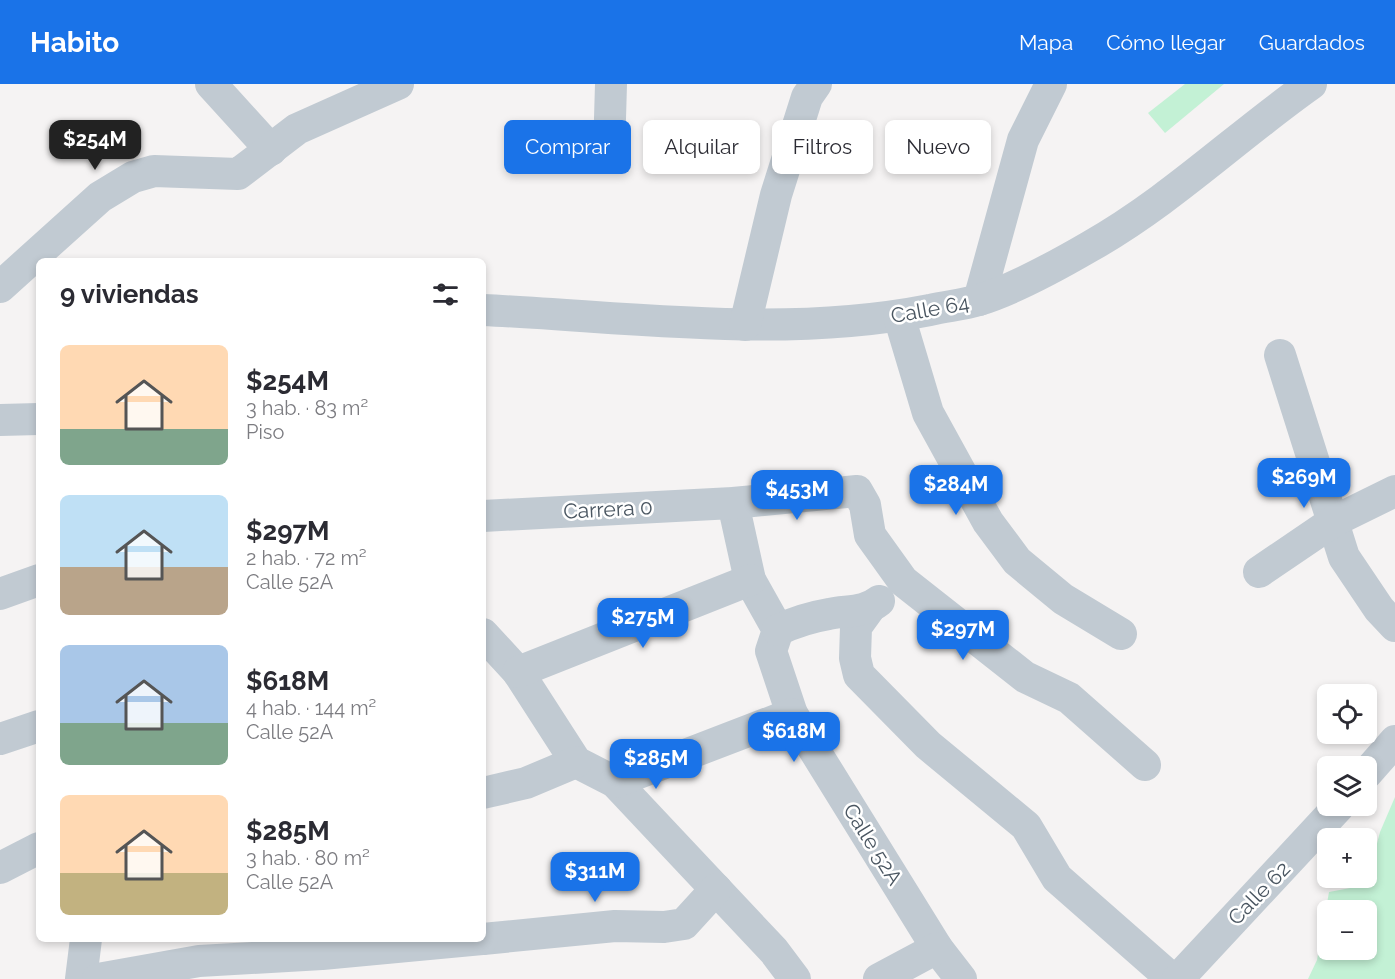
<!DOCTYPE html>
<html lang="es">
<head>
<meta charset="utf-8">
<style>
  :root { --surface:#fff; --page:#f2f2f3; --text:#2b2b33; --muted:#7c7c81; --accent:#1a73e8 }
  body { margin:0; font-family:Raleway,sans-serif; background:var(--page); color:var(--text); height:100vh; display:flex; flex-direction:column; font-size:22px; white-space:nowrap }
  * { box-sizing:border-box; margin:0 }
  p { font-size:20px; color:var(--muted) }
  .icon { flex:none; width:33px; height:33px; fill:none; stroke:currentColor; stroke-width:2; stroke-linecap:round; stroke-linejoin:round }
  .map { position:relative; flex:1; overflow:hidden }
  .side { position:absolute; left:36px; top:174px; width:450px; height:684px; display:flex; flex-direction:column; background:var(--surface); border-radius:9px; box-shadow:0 3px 9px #0003 }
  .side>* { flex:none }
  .hud { position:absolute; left:504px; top:36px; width:570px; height:54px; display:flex; gap:12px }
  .tools { position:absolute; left:1317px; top:600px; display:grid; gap:12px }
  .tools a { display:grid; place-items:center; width:60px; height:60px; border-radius:9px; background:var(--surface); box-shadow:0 3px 9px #0003; font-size:30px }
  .price { position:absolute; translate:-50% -51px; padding:0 14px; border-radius:12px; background:var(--accent); color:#fff; font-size:20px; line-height:39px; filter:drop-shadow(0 2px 3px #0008) }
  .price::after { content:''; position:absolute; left:50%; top:36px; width:18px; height:14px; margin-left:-9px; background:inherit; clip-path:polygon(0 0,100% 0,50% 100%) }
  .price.active { background:#222; color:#fff }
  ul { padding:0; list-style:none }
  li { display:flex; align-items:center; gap:18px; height:150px; padding:0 24px }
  li span { display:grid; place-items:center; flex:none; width:168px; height:120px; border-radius:9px; color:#555 }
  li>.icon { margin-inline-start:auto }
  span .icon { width:72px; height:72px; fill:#fffc; stroke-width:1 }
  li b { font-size:26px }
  h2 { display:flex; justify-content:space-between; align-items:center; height:72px; padding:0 24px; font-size:26px }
  .tag { padding:0 21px; border-radius:9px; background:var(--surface); box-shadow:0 3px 9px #0003; font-size:21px; line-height:54px }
  .tag.active { background:var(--accent); color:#fff }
  header { display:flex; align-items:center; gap:36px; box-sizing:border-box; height:84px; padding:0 30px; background:var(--accent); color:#fff }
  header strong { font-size:28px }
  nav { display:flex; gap:33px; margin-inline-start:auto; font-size:21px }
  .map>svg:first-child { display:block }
</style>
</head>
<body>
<header>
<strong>Habito</strong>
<nav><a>Mapa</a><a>Cómo llegar</a><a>Guardados</a></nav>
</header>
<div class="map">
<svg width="1395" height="895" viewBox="0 0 1395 895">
  <rect width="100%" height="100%" fill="#f5f3f3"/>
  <g fill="#c3f1d5" fill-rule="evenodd">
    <polygon points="1185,0 1224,0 1165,49 1148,29"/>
    <path d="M1395,713V895H1308L1317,876L1329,808L1366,801L1380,748ZM1328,826H1366V866H1328Z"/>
  </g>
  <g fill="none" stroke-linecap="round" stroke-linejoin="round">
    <g stroke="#c1cad2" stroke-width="32">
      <polyline points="211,0 271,66"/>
      <polyline points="609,69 611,0"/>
      <polyline points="0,203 100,113 133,93 154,87 238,90 297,45 398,0"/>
      <polyline points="979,216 1023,56 1051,0"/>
      <path d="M483,226C632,233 782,255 930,226C946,222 963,221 979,216C1012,206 1058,181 1089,163C1169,118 1236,53 1311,0"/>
      <polyline points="899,232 928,329 988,438 1017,477 1063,515 1121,550"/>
      <polyline points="745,241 776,111 807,13 816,0"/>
      <polyline points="1280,271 1344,473 1379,525 1395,542"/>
      <polyline points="0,336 39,335"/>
      <polyline points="733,419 750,496 778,546 771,567 792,630 937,864 961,895"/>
      <polyline points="483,432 733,419 857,407 865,421 870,451 903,497 1025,593 1069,614 1145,681"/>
      <polyline points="1259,488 1334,437 1395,407"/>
      <polyline points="0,510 39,496"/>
      <polyline points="869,525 856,543 855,574 859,591 928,661 1026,742 1057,794 1172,895"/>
      <path d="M778,546C795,538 811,533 829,530C847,526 864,529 879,517"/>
      <polyline points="483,550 518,588 576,678 615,698 774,867 795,895"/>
      <polyline points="518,588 750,496"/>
      <polyline points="0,655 39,642"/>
      <polyline points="1366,690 1395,657"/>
      <polyline points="615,698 792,630"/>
      <polyline points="483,709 526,699 576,678"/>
      <polyline points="0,784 39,764"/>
      <polyline points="483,855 615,842 664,843 684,840 716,805"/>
      <polyline points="81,895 86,855"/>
      <polyline points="98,895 199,877 322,870 482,855"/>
      <polyline points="879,895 937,864"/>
      <polyline points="1178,895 1339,722"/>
    </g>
  </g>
  <g text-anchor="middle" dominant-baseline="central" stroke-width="5" stroke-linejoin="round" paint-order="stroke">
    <g font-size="21" fill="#4a5661" stroke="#fff">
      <text transform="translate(930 225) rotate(-10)">Calle 64</text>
      <text transform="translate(608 425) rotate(-3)">Carrera 0</text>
      <text transform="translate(873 760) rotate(58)">Calle 52A</text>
      <text transform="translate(1259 809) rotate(-46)">Calle 62</text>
    </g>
  </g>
</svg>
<div class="tools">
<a><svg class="icon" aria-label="locate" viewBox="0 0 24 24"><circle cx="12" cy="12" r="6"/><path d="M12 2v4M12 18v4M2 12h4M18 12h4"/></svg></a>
<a><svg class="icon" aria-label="layers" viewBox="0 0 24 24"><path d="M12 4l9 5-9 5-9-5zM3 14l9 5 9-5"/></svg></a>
<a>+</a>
<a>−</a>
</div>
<b class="price active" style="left:95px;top:87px">$254M</b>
<b class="price" style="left:1304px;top:425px">$269M</b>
<b class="price" style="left:956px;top:432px">$284M</b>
<b class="price" style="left:797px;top:437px">$453M</b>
<b class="price" style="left:643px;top:565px">$275M</b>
<b class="price" style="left:963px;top:577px">$297M</b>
<b class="price" style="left:794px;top:679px">$618M</b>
<b class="price" style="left:656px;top:706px">$285M</b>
<b class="price" style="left:595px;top:819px">$311M</b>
<div class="hud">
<a class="tag active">Comprar</a>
<a class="tag">Alquilar</a>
<a class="tag">Filtros</a>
<a class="tag">Nuevo</a>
</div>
<section class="side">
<h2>9 viviendas<svg class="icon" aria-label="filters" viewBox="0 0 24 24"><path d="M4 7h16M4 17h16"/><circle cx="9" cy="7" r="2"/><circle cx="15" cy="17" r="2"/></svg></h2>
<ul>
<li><span style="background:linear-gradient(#ffd9b3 70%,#7fa58c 0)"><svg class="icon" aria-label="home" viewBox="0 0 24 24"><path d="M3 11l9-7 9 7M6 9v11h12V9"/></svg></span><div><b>$254M</b><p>3 hab. · 83 m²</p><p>Piso</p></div></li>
<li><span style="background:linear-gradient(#bfe0f5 60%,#b9a48a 0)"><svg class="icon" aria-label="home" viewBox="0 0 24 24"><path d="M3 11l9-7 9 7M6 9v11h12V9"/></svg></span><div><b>$297M</b><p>2 hab. · 72 m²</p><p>Calle 52A</p></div></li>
<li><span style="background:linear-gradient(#a9c7e8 65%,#7fa58c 0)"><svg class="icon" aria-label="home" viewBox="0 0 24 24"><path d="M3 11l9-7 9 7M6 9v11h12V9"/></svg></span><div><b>$618M</b><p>4 hab. · 144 m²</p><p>Calle 52A</p></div></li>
<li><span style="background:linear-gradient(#ffd9b3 65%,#c2b280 0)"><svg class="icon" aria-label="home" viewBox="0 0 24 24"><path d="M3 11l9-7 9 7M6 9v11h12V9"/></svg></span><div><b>$285M</b><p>3 hab. · 80 m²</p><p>Calle 52A</p></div></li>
</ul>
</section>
</div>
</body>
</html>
